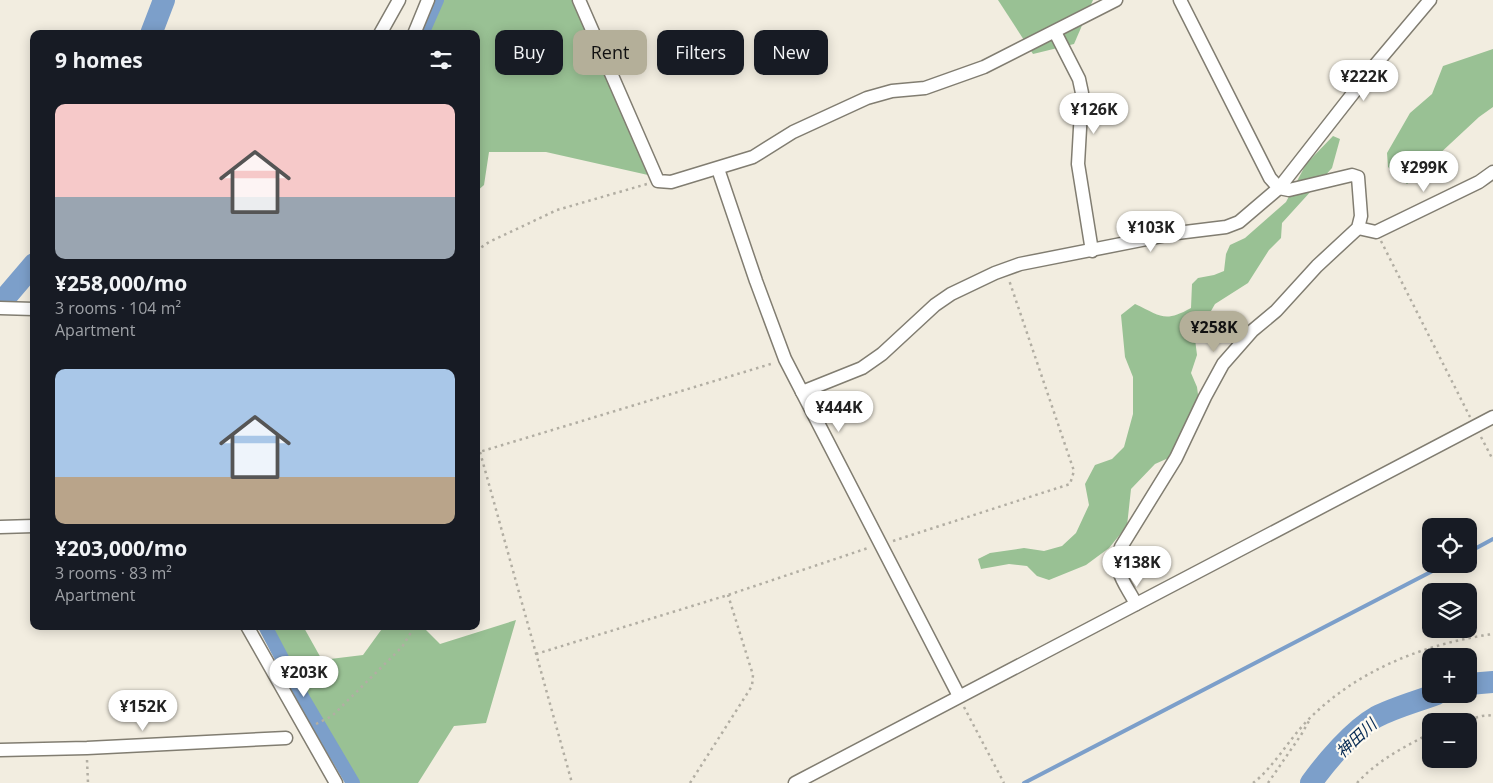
<!DOCTYPE html>
<html lang="en">
<head>
<meta charset="utf-8">
<style>
  :root { --surface:#171b24; --page:#20242c; --text:#f1f3f6; --muted:#9ea1a6; --accent:#b4af99 }
  body { margin:0; font-family:"Open Sans","Noto Sans JP",sans-serif; background:var(--page); color:var(--text); height:100vh; display:flex; flex-direction:column; font-size:19px; white-space:nowrap }
  * { box-sizing:border-box; margin:0 }
  p { font-size:16px; color:var(--muted) }
  .icon { flex:none; width:28px; height:28px; fill:none; stroke:currentColor; stroke-width:2; stroke-linecap:round; stroke-linejoin:round }
  .map { position:relative; flex:1; overflow:hidden }
  .details { position:absolute; left:30px; top:30px; width:450px; height:600px; display:flex; flex-direction:column; background:var(--surface); border-radius:10px; box-shadow:0 2px 12px #0003 }
  .details>* { flex:none }
  .guide { position:absolute; left:495px; top:30px; width:475px; height:45px; display:flex; gap:10px }
  .buttons { position:absolute; left:1422px; top:518px; display:grid; gap:10px }
  .buttons a { display:grid; place-items:center; width:55px; height:55px; border-radius:10px; background:var(--surface); box-shadow:0 2px 12px #0003; font-size:25px }
  .price { position:absolute; translate:-50% -42px; padding:0 11px; border-radius:18px; background:#fff; color:#222; font-size:16px; line-height:32px; filter:drop-shadow(0 1px 2px #0008) }
  .price::after { content:''; position:absolute; left:50%; top:30px; width:15px; height:11px; margin-left:-8px; background:inherit; clip-path:polygon(0 0,100% 0,50% 100%) }
  .price.selected { background:var(--accent); color:#111 }
  ul { padding:0; list-style:none }
  li { display:grid; align-content:center; gap:10px; height:265px; padding:0 25px }
  li span { display:grid; place-items:center; height:155px; border-radius:10px; color:#555 }
  li>.icon { margin-inline-start:auto }
  span .icon { width:90px; height:90px; fill:#fffc; stroke-width:1 }
  li b { font-size:21px }
  h2 { display:flex; justify-content:space-between; align-items:center; height:60px; padding:0 25px; font-size:21px }
  .tag { padding:0 18px; border-radius:10px; background:var(--surface); box-shadow:0 2px 12px #0003; font-size:18px; line-height:45px }
  .tag.selected { background:var(--accent); color:#111 }
  .map>svg:first-child { display:block }
</style>
</head>
<body>
<div class="map">
<svg width="1493" height="783" viewBox="0 0 1493 783">
  <rect width="100%" height="100%" fill="#f2ede0"/>
  <g fill="#99c194">
    <polygon points="439,0 572,0 648,175 546,152 489,152 484,185 476,192 476,34 421,34"/>
    <polygon points="998,0 1093,0 1074,44 1033,54"/>
    <polygon points="1493,49 1493,107 1479,117 1407,184 1388,167 1387,153 1410,113 1432,94 1443,66"/>
    <path d="M1333,136L1340,139L1332,168L1282,223L1281,238L1269,250L1248,283L1215,304L1195,339L1197,355L1191,373L1197,387L1199,402L1173,456L1155,464L1131,489L1127,526L1109,548L1086,565L1049,580L1037,576L1027,566L1009,564L981,569L978,559L990,553L1024,548L1044,551L1062,546L1076,533L1089,505L1085,484L1095,465L1112,459L1124,447L1133,414V377L1125,357L1121,315L1135,304C1161,316 1164,323 1191,308L1192,284L1198,278L1214,275L1224,271L1226,254L1230,245L1245,238L1286,202L1306,164Z"/>
    <polygon points="516,620 486,723 454,726 418,783 359,783 318,716 270,626 303,626 322,660 363,655 384,626 422,626 440,644"/>
  </g>
  <g fill="none" stroke-linecap="round" stroke-linejoin="round">
    <g stroke="#7c9fca" stroke-width="4">
      <polyline points="1469,552 1493,539"/>
      <polyline points="1024,783 1446,564"/>
    </g>
    <g stroke="#7c9fca" stroke-width="14">
      <polyline points="422,34 437,0"/>
      <polyline points="265,626 304,700 353,783"/>
    </g>
    <g stroke="#7c9fca" stroke-width="22">
      <polyline points="151,34 164,0"/>
      <polyline points="0,304 34,264"/>
      <polyline points="1469,684 1493,682"/>
      <path d="M1311,783C1326,762 1353,730 1376,717C1393,708 1418,701 1437,694"/>
    </g>
    <g stroke="#817d71" stroke-width="15">
      <g id="minor">
        <polyline points="579,0 658,181 671,182 753,157 793,132 867,98 892,91 925,88 984,67 1116,0"/>
        <polyline points="1055,32 1079,79 1082,93 1078,164 1092,251"/>
        <polyline points="380,34 399,0"/>
        <polyline points="414,34 428,0"/>
        <polyline points="718,169 756,281 785,359 959,696"/>
        <polyline points="1358,228 1376,232 1479,182 1493,172"/>
        <polyline points="0,308 34,309"/>
        <polyline points="802,392 862,368 882,354 935,305 951,294 995,273 1020,264 1177,233 1226,227 1239,222 1279,188 1270,178 1180,0"/>
        <polyline points="0,527 34,526"/>
        <path d="M1136,604C1124,581 1113,573 1121,547L1176,458L1205,397L1223,364L1252,331L1276,311L1317,266L1358,228L1361,216L1358,177L1352,175L1289,190L1279,188L1376,64L1430,0"/>
        <polyline points="247,626 336,783"/>
        <polyline points="0,750 87,748 286,738"/>
        <polyline points="795,783 1493,417"/>
      </g>
    </g>
    <g stroke="#b2aea3" stroke-width="2.5" stroke-dasharray="2.5 4" stroke-linecap="butt">
      <polyline points="1381,241 1470,417"/>
      <polyline points="476,251 489,242 557,210 647,184"/>
      <polyline points="1481,437 1493,460"/>
      <polyline points="480,452 572,783"/>
      <polyline points="476,453 774,363"/>
      <polyline points="893,541 1070,484 1074,471 1009,280"/>
      <polyline points="536,654 728,595 868,548"/>
      <polyline points="964,707 1004,783"/>
      <polyline points="1463,721 1482,716 1493,715"/>
      <polyline points="316,724 332,716 402,647 415,626"/>
      <polyline points="87,760 88,783"/>
      <polyline points="690,783 752,686 753,675 728,595"/>
      <path d="M1253,783C1271,770 1289,740 1306,722C1355,671 1423,644 1493,634"/>
      <polyline points="1268,783 1301,735 1309,721"/>
      <path d="M1357,783C1378,760 1404,747 1431,733"/>
    </g>
    <use href="#minor" stroke="#fff" stroke-width="12"/>
  </g>
  <g text-anchor="middle" dominant-baseline="central" stroke-width="4.5" stroke-linejoin="round" paint-order="stroke">
    <g font-size="16" font-style="italic" fill="#072b54" stroke="#fefaf0">
      <text transform="translate(1356 738) rotate(-43)">神田川</text>
    </g>
  </g>
</svg>
<div class="buttons">
<a><svg class="icon" aria-label="locate" viewBox="0 0 24 24"><circle cx="12" cy="12" r="6"/><path d="M12 2v4M12 18v4M2 12h4M18 12h4"/></svg></a>
<a><svg class="icon" aria-label="layers" viewBox="0 0 24 24"><path d="M12 4l9 5-9 5-9-5zM3 14l9 5 9-5"/></svg></a>
<a>+</a>
<a>−</a>
</div>
<b class="price" style="left:1364px;top:102px">¥222K</b>
<b class="price" style="left:1094px;top:135px">¥126K</b>
<b class="price" style="left:1424px;top:193px">¥299K</b>
<b class="price" style="left:1151px;top:253px">¥103K</b>
<b class="price selected" style="left:1214px;top:353px">¥258K</b>
<b class="price" style="left:839px;top:433px">¥444K</b>
<b class="price" style="left:1137px;top:588px">¥138K</b>
<b class="price" style="left:304px;top:698px">¥203K</b>
<b class="price" style="left:143px;top:732px">¥152K</b>
<div class="guide">
<a class="tag">Buy</a>
<a class="tag selected">Rent</a>
<a class="tag">Filters</a>
<a class="tag">New</a>
</div>
<section class="details">
<h2>9 homes<svg class="icon" aria-label="filters" viewBox="0 0 24 24"><path d="M4 7h16M4 17h16"/><circle cx="9" cy="7" r="2"/><circle cx="15" cy="17" r="2"/></svg></h2>
<ul>
<li><span style="background:linear-gradient(#f6c9c9 60%,#9aa5b1 0)"><svg class="icon" aria-label="home" viewBox="0 0 24 24"><path d="M3 11l9-7 9 7M6 9v11h12V9"/></svg></span><div><b>¥258,000/mo</b><p>3 rooms · 104 m²</p><p>Apartment</p></div></li>
<li><span style="background:linear-gradient(#a9c7e8 70%,#b9a48a 0)"><svg class="icon" aria-label="home" viewBox="0 0 24 24"><path d="M3 11l9-7 9 7M6 9v11h12V9"/></svg></span><div><b>¥203,000/mo</b><p>3 rooms · 83 m²</p><p>Apartment</p></div></li>
</ul>
</section>
</div>
</body>
</html>
